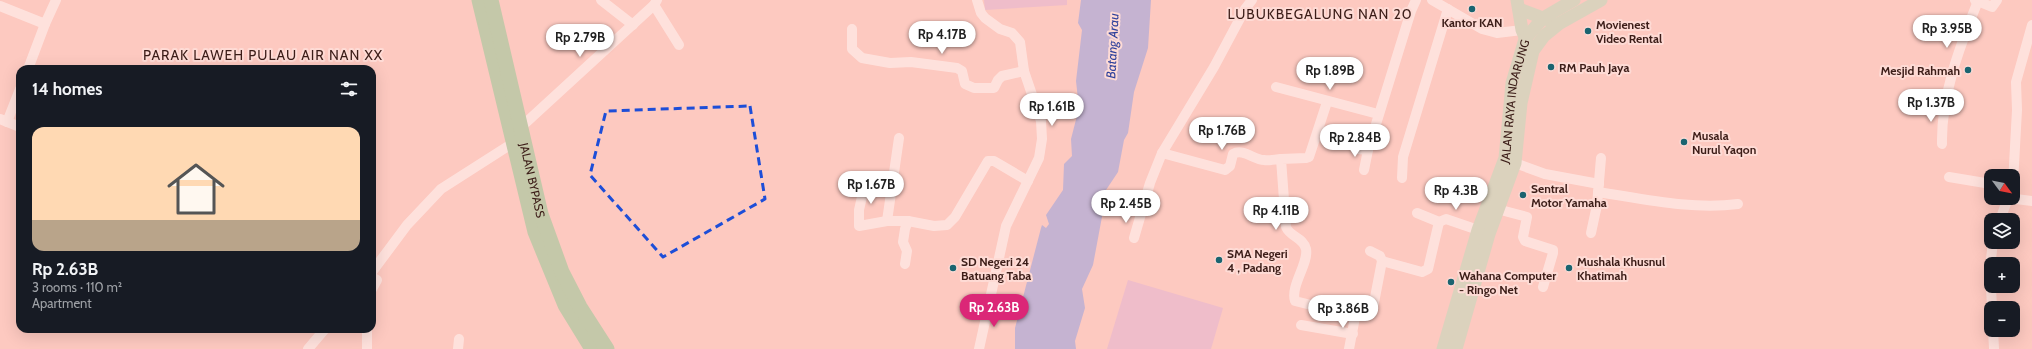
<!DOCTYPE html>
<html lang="en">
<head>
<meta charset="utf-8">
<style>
  :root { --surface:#171b24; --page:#242831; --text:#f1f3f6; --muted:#9ea1a6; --line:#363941; --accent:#db2777 }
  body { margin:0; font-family:Cabin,sans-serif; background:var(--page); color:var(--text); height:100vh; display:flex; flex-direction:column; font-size:15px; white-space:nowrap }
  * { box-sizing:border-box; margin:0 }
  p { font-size:13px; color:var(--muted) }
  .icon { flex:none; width:22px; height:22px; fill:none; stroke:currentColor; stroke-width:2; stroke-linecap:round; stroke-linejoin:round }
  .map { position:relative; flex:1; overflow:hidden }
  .side { position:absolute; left:16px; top:65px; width:360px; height:268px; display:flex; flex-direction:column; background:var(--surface); border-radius:12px; box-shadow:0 4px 16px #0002 }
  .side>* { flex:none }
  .needle { width:26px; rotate:122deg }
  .tools { position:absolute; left:1984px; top:169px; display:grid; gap:8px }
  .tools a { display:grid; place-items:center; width:36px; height:36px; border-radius:8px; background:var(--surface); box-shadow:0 4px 16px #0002; font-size:20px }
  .price { position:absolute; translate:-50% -34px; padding:0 9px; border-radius:14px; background:#fff; color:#222; font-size:13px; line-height:26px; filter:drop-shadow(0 1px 2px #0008) }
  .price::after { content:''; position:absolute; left:50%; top:24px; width:12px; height:9px; margin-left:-6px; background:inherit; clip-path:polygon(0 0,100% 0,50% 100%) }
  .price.active { background:var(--accent); color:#fff }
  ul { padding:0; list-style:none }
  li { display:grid; align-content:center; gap:8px; height:212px; padding:0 16px }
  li+li { border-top:1px solid var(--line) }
  li span { display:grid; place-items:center; height:124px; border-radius:12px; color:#555 }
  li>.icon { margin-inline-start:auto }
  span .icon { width:72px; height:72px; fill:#fffc; stroke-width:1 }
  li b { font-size:17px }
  h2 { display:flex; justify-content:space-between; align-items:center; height:48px; padding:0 16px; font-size:17px }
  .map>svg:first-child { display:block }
</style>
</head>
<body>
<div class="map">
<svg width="2032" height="349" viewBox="0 0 2032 349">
  <rect width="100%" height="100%" fill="#fdc9c0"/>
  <g fill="#ddafd8">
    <polygon points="984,0 1067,0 1067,5 985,10"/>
    <polygon points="1128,280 1223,308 1211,349 1107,349"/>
  </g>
  <polygon fill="#8199e6" points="1081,0 1151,0 1148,48 1134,92 1128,133 1124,140 1118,172 1104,193 1104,206 1093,265 1082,289 1085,308 1075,341 1076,349 1015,349 1015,328 1041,228 1042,225 1046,228 1049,224 1046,215 1063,190 1064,164 1072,156 1071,139 1079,108 1076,81 1082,30 1078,23"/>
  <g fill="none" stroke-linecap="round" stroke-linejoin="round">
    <g stroke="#fff" stroke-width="10">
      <polyline points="601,0 633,25"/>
      <polyline points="977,0 981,13 985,18 1000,29 1012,33 1020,42 1024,71 1041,121 1042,139 1039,158 1006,226 979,349"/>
      <polyline points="1432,0 1482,29 1497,33 1522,30"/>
      <polyline points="1975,0 1992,7 1997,0"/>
      <polyline points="654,5 679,45"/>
      <polyline points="0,6 45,24 56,0"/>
      <polyline points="852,29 852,49 862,58 890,63 911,62 957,68 962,71 965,84 974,88 994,88 998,80 1002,76 1024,71"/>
      <polyline points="28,69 45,24"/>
      <polyline points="1276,87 1378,114"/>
      <path d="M1327,102L1309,157L1306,158L1281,159L1286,227C1290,237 1303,237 1306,249C1309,263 1290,286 1295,301L1331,310L1369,314L1372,313L1382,261L1380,256L1370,251"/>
      <polyline points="0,119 20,127"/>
      <polyline points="7,122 20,89"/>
      <polyline points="520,128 654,5 657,0"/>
      <polyline points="899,138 887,221 908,221 934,226 947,225 955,217 988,161 994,161 1028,181"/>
      <path d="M1942,144C1941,95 1960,46 1978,1"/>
      <polyline points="1358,149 1368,150 1411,11 1416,0"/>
      <path d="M1162,153L1225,170L1230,166L1233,154C1243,148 1254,160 1264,160C1270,161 1276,159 1281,159"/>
      <polyline points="1515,163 1545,174 1599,184"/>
      <polyline points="1364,170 1368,150"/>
      <polyline points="1949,177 1991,184"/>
      <polyline points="1402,178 1403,157 1448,9"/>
      <polyline points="866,179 859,210 859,226 887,221"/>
      <polyline points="2013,183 2017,110 2016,82 2032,25"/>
      <path d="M1598,192C1644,199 1692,210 1738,204"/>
      <polyline points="2008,198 2032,201"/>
      <polyline points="1497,209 1527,217 1523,237 1525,241 1553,250 1553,253 1543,287"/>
      <polyline points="2000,220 2008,198"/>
      <polyline points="1439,222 1446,219 1484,232"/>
      <polyline points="1591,233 1597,205 1601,158"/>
      <polyline points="1134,238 1150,183 1162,153 1214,67 1245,9 1252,0"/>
      <polyline points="1382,261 1422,272 1428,269 1439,222 1417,213"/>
      <polyline points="905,264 907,251 903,242 905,229 908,221"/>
      <polyline points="372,272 407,225 441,189 513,143"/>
      <polyline points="372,277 377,280 372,289"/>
      <polyline points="1992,308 1990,267 1993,242"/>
      <polyline points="1301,325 1353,334"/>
      <polyline points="367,329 367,349"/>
      <polyline points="1993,330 1994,349"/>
      <polyline points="308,349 325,329"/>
      <polyline points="458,349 459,339"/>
      <polyline points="1349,349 1356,312"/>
    </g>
    <g stroke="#b2ddbb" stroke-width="13">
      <polyline points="1517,0 1522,30 1528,44"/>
      <polyline points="1519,9 1551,21"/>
      <path id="s1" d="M1443,349L1478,230L1505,158L1512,83L1525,39L1543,18L1574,0"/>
      <polyline points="1456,349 1489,234 1515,163 1521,103 1533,51 1544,36 1560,23 1601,0"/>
    </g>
    <g stroke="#7fc78e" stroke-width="15">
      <polyline points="479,0 535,232 565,305 592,349"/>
      <path id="s2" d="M491,0L541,214L562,272L580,307L607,349"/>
    </g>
  </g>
  <path d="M0 0H2032V349H0ZM750,106L765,199L663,257L590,175L606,111Z" fill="#fdc9c0" fill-opacity=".55" fill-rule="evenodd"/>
  <path fill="none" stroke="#1d4ed8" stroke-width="3" stroke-dasharray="8 5" stroke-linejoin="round" d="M750,106L765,199L663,257L590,175L606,111Z"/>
  <g fill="#1a6470" stroke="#fedbd5" stroke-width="1.5">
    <circle cx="1472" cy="9" r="4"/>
    <circle cx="1588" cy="31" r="4"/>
    <circle cx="1551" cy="67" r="4"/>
    <circle cx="1968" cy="70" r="4"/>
    <circle cx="1684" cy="142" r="4"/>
    <circle cx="1523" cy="195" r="4"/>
    <circle cx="1219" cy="260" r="4"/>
    <circle cx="953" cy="268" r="4"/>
    <circle cx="1569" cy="268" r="4"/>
    <circle cx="1451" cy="282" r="4"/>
  </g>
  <g text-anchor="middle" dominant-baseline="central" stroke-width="4" stroke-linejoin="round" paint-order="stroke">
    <g font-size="12" font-weight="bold" fill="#3c1d18" stroke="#fedbd5" text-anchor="start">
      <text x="1472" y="22" text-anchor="middle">Kantor KAN</text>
      <text x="1596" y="24">Movienest<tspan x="1596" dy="14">Video Rental</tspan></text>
      <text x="1559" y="67">RM Pauh Jaya</text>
      <text x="1960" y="70" text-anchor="end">Mesjid Rahmah</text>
      <text x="1692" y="135">Musala<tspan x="1692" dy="14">Nurul Yaqon</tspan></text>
      <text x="1531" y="188">Sentral<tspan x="1531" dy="14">Motor Yamaha</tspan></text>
      <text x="1227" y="253">SMA Negeri<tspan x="1227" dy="14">4 , Padang</tspan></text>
      <text x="961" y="261">SD Negeri 24<tspan x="961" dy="14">Batuang Taba</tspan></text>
      <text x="1577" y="261">Mushala Khusnul<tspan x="1577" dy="14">Khatimah</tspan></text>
      <text x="1459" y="275">Wahana Computer<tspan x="1459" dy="14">- Ringo Net</tspan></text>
    </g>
    <g font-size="12" fill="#3c1d18" stroke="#fedbd5">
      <text stroke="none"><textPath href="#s1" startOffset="259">JALAN RAYA INDARUNG</textPath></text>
      <text stroke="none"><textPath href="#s2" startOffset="185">JALAN BYPASS</textPath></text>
    </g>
    <g font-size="13" font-style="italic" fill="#2f419b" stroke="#fedbd5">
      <text transform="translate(1112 46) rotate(-87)">Batang Arau</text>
    </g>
    <g font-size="14" letter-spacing="1" fill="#3c1d18" stroke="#fedbd5">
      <text x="1320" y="14">LUBUKBEGALUNG NAN 20</text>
      <text x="263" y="55">PARAK LAWEH PULAU AIR NAN XX</text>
    </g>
  </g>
</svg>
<div class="tools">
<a><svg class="needle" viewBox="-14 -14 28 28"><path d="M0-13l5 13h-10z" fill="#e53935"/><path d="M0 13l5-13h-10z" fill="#9ea1a6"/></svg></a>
<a><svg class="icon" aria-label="layers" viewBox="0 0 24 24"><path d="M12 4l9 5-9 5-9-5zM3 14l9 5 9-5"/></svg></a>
<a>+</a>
<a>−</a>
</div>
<b class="price" style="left:1947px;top:49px">Rp 3.95B</b>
<b class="price" style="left:942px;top:55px">Rp 4.17B</b>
<b class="price" style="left:580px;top:58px">Rp 2.79B</b>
<b class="price" style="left:1330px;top:91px">Rp 1.89B</b>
<b class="price" style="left:1931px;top:123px">Rp 1.37B</b>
<b class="price" style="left:1052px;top:127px">Rp 1.61B</b>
<b class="price" style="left:1222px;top:151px">Rp 1.76B</b>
<b class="price" style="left:1355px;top:158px">Rp 2.84B</b>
<b class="price" style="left:871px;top:205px">Rp 1.67B</b>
<b class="price" style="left:1456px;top:211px">Rp 4.3B</b>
<b class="price" style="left:1126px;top:224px">Rp 2.45B</b>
<b class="price" style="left:1276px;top:231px">Rp 4.11B</b>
<b class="price active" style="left:994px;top:328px">Rp 2.63B</b>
<b class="price" style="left:1343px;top:329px">Rp 3.86B</b>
<section class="side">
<h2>14 homes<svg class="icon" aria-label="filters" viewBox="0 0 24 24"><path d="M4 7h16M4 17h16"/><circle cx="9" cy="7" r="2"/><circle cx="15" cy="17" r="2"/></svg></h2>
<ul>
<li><span style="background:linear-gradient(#ffd9b3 75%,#b9a48a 0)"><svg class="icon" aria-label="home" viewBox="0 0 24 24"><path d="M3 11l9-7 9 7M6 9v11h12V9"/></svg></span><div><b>Rp 2.63B</b><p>3 rooms · 110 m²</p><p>Apartment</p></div></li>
</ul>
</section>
</div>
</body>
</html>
